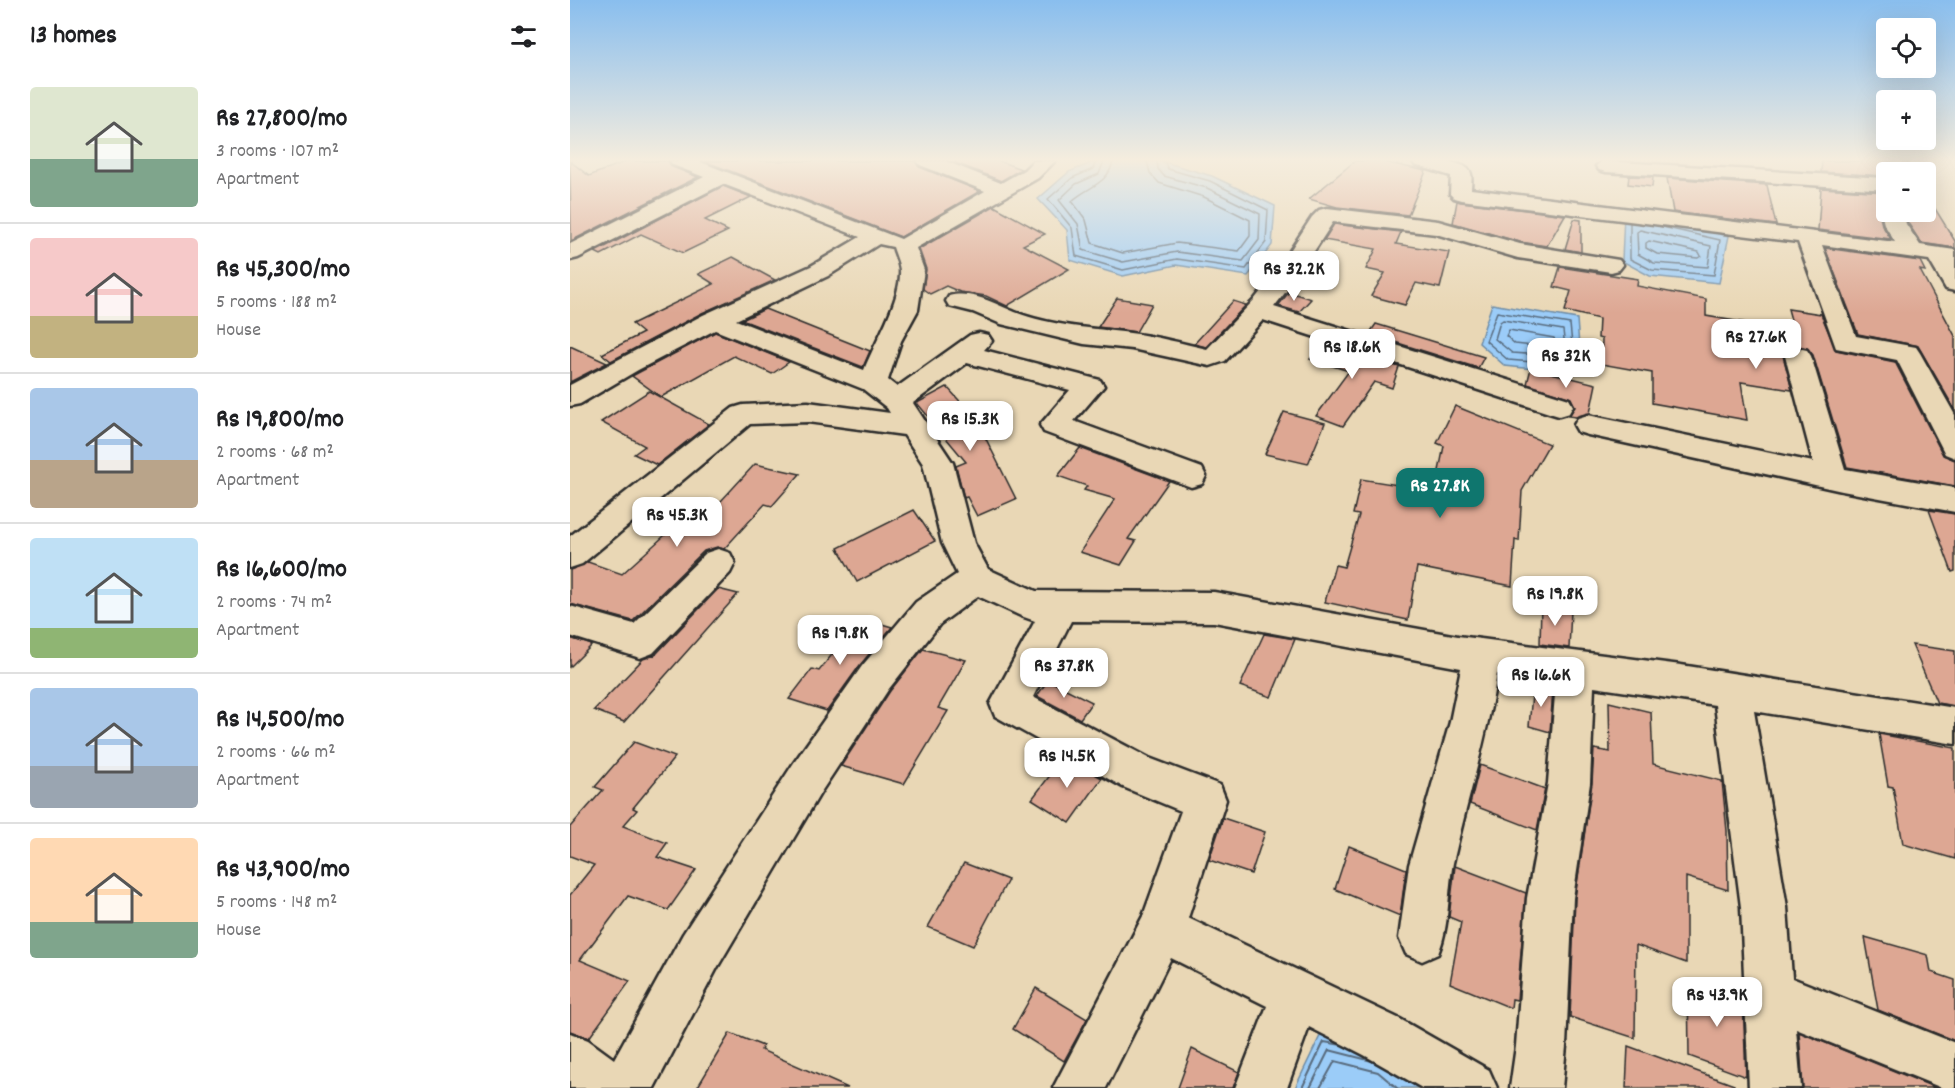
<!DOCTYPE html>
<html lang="en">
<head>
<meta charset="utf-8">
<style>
  :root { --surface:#fff; --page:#f6f6f6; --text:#202124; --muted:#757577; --line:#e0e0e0; --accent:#0f766e }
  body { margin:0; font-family:Dekko,sans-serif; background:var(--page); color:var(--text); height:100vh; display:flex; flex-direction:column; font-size:22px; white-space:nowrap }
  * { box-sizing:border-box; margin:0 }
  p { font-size:20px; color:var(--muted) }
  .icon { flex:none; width:33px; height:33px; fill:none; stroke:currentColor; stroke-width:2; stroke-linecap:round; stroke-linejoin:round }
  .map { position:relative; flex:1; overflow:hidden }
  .side { display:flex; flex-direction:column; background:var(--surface); width:570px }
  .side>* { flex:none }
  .controls { position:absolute; left:1306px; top:18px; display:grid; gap:12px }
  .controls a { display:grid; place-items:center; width:60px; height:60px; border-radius:6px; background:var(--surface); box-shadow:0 6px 24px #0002; font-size:30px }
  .price { position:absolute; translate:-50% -51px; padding:0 14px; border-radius:12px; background:#fff; color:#222; font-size:20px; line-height:39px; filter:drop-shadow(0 2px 3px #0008) }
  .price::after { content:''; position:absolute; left:50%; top:36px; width:18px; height:14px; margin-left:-9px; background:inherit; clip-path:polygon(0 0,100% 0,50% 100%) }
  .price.selected { background:var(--accent); color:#fff }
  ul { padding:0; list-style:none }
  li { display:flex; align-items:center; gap:18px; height:150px; padding:0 30px }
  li+li { border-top:2px solid var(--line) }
  li span { display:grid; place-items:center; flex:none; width:168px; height:120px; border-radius:6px; color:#555 }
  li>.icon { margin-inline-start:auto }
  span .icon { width:72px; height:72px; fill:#fffc; stroke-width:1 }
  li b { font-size:26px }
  h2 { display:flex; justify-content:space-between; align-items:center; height:72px; padding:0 30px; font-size:26px }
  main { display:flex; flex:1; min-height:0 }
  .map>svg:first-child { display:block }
</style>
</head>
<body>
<main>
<section class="side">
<h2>13 homes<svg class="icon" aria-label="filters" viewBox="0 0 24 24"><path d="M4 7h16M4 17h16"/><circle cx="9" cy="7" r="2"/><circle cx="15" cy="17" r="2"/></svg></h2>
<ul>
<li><span style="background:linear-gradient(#dfe7d0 60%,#7fa58c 0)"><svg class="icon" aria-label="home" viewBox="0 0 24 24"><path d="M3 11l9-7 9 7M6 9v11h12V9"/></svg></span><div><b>Rs 27,800/mo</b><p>3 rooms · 107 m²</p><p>Apartment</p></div></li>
<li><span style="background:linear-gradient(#f6c9c9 65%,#c2b280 0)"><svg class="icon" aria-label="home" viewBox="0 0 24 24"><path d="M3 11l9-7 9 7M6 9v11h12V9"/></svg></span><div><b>Rs 45,300/mo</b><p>5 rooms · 188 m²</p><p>House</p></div></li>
<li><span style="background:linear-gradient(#a9c7e8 60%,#b9a48a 0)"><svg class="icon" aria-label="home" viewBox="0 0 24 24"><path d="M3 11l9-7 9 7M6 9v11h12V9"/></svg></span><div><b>Rs 19,800/mo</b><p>2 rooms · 68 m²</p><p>Apartment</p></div></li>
<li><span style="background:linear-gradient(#bfe0f5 75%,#8fb573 0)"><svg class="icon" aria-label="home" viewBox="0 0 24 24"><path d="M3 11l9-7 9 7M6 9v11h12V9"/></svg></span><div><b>Rs 16,600/mo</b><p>2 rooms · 74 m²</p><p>Apartment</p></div></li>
<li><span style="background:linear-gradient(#a9c7e8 65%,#9aa5b1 0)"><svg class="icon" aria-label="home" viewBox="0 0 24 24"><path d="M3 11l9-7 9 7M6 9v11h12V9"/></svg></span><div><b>Rs 14,500/mo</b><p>2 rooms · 66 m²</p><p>Apartment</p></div></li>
<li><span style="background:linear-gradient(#ffd9b3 70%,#7fa58c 0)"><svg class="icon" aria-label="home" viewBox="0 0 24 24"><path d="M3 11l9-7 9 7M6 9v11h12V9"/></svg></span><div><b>Rs 43,900/mo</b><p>5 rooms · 148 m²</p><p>House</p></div></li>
</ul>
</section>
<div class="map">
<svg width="1385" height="1088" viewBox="0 0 1385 1088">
  <rect width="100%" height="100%" fill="#e9d7b5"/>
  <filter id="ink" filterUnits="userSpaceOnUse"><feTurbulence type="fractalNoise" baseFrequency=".0167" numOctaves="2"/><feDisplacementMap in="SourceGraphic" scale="12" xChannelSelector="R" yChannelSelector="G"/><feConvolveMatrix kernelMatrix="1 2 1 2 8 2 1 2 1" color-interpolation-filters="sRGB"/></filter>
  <g filter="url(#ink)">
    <g fill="#9bccf8" stroke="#6e8ca6" stroke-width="1.5">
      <polygon points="526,161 591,161 642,176 705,206 702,245 678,276 606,265 553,276 500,260 497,230 468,199 499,172"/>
      <polygon points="1054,213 1159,236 1149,283 1080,276 1052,261"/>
      <polygon points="922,304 1007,319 1011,374 935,366 909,343"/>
      <polygon points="751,1034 819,1052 862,1088 725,1088"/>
    </g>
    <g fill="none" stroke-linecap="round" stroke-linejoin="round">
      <g stroke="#586b7d" stroke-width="1.5">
        <polyline points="526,161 523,169 502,178 478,199 502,228 506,256 553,270 607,259 676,269 696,242 698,210 640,181 598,169 594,161"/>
        <polyline points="534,161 529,174 506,184 489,200 508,224 513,250 553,262 607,252 673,261 689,240 690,214 637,188 594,176 588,169 587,161"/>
        <path d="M543,161C539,184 517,187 502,201L516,220L522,243L553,253L607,243L669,251L680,236V220L634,197L589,183L580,173L577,161"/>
        <polyline points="1060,223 1060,259 1082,270 1144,275 1150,240 1088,226"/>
        <polygon points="1070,230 1141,246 1138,267 1084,263 1068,254 1067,232"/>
        <polygon points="1079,241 1129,252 1131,256 1128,258 1087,254 1076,248 1076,243"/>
        <polygon points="927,312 1000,324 1004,365 938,360 916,341"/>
        <polygon points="933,320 993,330 996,357 942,353 925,339 930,322"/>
        <polygon points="939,330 984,338 986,346 983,348 945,344 936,336"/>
      </g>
      <g stroke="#586b7d" stroke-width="2">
        <polyline points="732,1088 754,1042 772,1045"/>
        <polyline points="740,1088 759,1050 802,1061"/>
        <polyline points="750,1088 765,1061 808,1072 827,1088"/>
      </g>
    </g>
    <g fill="#dda793" stroke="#2b2b2b" stroke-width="1.5">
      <polygon points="0,161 19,176 57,161 98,161 102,167 128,177 1,241"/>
      <polygon points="134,161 345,161 349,167 410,191 331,237"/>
      <polygon points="381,161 429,161 451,169 431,181"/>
      <polygon points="785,161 809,161 856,171 838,215 767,207 739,199"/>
      <polygon points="1252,161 1336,161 1343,172 1317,172 1315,176 1251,172"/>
      <polygon points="1059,176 1083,177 1082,187 1058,184"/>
      <polygon points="1097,178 1197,185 1206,225 1103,212"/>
      <polygon points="153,186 181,197 135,220 158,231 113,253 71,234 31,255 25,252"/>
      <polygon points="1251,188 1317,192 1317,205 1309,213 1312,225 1321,239 1248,230"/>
      <polygon points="1356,194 1385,241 1385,248 1351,243 1338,223 1335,212 1356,212"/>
      <polygon points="887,201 891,202 995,215 977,246 950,242 883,223"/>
      <polygon points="424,206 475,234 453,245 499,269 437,306 416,296 390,292 376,286 360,294 353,289 356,269 349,249"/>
      <polygon points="1004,219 1011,220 1011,252 995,249"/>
      <polygon points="764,224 831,232 826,244 879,252 870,288 846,283 835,305 801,296 815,273 796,269 806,249 754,240"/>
      <polygon points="1255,248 1350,261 1355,271 1350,270 1385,336 1385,410 1348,346 1288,334"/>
      <polygon points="163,257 205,280 132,313 41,361 32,354 73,333 62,324 144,284 128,274"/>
      <polygon points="990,267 1068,279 1067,286 1136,299 1136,316 1224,331 1218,309 1251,314 1266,350 1325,362 1373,455 1385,460 1385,486 1277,467 1243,355 1237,348 1228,346 1219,348 1213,355 1222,390 1171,382 1177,420 1082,403 1082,373 1031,364 1032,339 1028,338 1029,319 995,311 1001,291 984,287"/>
      <polygon points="719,292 741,299 729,312 708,306"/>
      <polygon points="547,298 582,304 566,332 528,327"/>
      <polygon points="663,301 676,305 636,347 624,344"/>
      <polygon points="195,309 300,351 293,367 172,320"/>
      <polygon points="806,324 875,345 914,357 908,368 799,334"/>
      <polygon points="145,332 219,362 202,374 164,356 91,397 62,376"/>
      <polygon points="753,342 829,367 822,388 804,382 773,426 746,416 779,371 740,359"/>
      <polygon points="0,346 37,363 0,382"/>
      <polygon points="961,368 1026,384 1020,413 1006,417 998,416 1005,407 1001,398 957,384"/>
      <polygon points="377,387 406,419 446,499 407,516 397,497 394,498 386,466 396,462 347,403"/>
      <polygon points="79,391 139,424 87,465 64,454 75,446 31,422"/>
      <polygon points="885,406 979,444 952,491 949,541 945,540 942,586 847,567 838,620 755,602 765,565 774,567 789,515 783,514 791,479 865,491 874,446 867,443"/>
      <polygon points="714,412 755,423 738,464 695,454"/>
      <polygon points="510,448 599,481 558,539 566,541 551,565 510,552 545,499 514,490 517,486 488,476"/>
      <polygon points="185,464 230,474 202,506 195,504 154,549 147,547 134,551 63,621 0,604 0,570 18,562 52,574 125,508 140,513"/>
      <polygon points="344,510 365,541 287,582 268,548"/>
      <polygon points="1359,510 1385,514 1385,571 1382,572"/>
      <polygon points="148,589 168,594 54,722 24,710 73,659 85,655"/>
      <polygon points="971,605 1001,611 999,648 970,644"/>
      <polygon points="291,618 322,627 290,665 257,711 219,699 242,669 249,671"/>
      <polygon points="694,634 725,639 701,697 670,686"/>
      <polygon points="0,638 22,645 0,667"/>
      <polygon points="1342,645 1385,651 1385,706 1367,703"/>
      <polygon points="353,649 396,660 368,708 378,711 334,784 271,766 320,691"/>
      <polygon points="478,680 522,702 510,719 467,696"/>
      <polygon points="963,685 983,689 980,732 959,726"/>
      <polygon points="1039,702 1081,712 1083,764 1152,781 1157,831 1158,890 1116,877 1116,963 1066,945 1065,1038 1000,1017 1005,898 1022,783 1024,749 1040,752"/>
      <polygon points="1309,734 1385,748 1385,859 1333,844 1323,787 1318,786"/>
      <polygon points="64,742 105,757 63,808 67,810 53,826 97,843 87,857 126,870 98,910 58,896 10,960 60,981 19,1038 0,1031 0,895 24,865 0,856 0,827 33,790 25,787"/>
      <polygon points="494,757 532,778 500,823 462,799"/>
      <polygon points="910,765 975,789 967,830 900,804"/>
      <polygon points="653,818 695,832 681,874 639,860"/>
      <polygon points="779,846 836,869 830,916 765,889"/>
      <polygon points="394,863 438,880 403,946 358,927"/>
      <polygon points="885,866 956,893 947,1000 942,999 941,1008 880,983 891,922 879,917"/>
      <polygon points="1295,937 1358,955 1361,972 1385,980 1385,1041 1308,1010"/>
      <polygon points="1118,980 1173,1000 1176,1077 1119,1056"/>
      <polygon points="466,988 517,1019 494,1061 443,1029"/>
      <polygon points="1229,1032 1366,1088 1233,1088"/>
      <polygon points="160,1033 193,1046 191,1050 278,1088 127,1088"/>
      <polygon points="1058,1046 1164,1085 1163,1088 1056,1088"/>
      <polygon points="622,1049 669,1072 663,1088 608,1088"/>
    </g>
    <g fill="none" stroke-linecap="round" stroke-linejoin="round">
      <g stroke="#2b2b2b" stroke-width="5">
        <g id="minor">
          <path d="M100,161H128L331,239L415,191L350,165L347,161H375L431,183L454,170L463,161H485L468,178L346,248L354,270L348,310L331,341L318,380L327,387L400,335L409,333L418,335L422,341L414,350L530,380L534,386L504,421L632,468L636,476L632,484L621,487L474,432L470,425L500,390L397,363L343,403L383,463L404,543L418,569L466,591L644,592L888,636L1111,665L1385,708V744L1184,711L1217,907L1222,978L1385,1043V1088H1372L1226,1029L1231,1088H1179L1171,907L1145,705L1024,687L1020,783L1003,898L996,1046L992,1088H940L946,1046L957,898L978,783L986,682L927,674C917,738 897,800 883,863C877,894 880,925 868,954L852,961L836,954L829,938L839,865L880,722L891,668L644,622L501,621L463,697L579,758L650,785L656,800L618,918L830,1019L919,1070L927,1088H852L794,1055L739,1027L717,1088H665L697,1006L601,958L536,1088H483L573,916L611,811L553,787L425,716L420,704L465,621L451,616L408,596L370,624L318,690L251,792L147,968L84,1088H0V1033L18,1040L44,1059L113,934L223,764L292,666L346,602L387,574L372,543L353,464L334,435L238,422L180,424L12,564L0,568V536L163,408L173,405L238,402L320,413L317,408L293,389L145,330L68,370L10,404L0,406V385L133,315L241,266L290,237L153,184L8,258L0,260V244L134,177L103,165ZM309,244L323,247C325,254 329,262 330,270C332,298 305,342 294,370L166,320L258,276Z"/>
          <path d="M842,161C856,161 889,159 899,170C903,174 901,183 901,189L1325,242L1314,224L1311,212L1317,207V212H1333L1336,224L1350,245L1385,250V291L1376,289L1359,260L1252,245L1286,336L1346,347L1350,353L1385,415V458L1375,454L1327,360L1266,348L1228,242L891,200L884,198L880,194L881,176L845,165Z"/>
          <polygon points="1032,161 1315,178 1317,178 1317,190 1036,172 1029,170 1026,166"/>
          <path d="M757,208L868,221L950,244L1049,260L1053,265L1049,270L1041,272L948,258L866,234L763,222L728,276L704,307L999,399L1003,406L999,413L989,416L979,413L693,320L655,361L640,366L562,349L514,344L431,324L403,312L379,306L376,301L379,296C402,290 425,304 445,312C481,326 522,328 560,333C585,336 611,343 637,349L684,300L706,272L742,217L749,210Z"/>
          <polygon points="1228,348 1237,350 1241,356 1275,469 1385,488 1385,512 1272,491 1018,435 1008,432 1004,425 1008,418 1018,415 1243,462 1215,356 1219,350"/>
          <polygon points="148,549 160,553 165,563 160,573 83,653 70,658 0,636 0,606 64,624 136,553"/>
        </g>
      </g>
      <use href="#minor" fill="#e9d7b5" fill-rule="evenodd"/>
    </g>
  </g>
  <linearGradient id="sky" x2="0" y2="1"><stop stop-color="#89beee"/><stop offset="0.51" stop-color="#f5edde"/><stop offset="1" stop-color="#f5edde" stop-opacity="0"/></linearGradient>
  <rect width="1385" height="313" fill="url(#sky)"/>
</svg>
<div class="controls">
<a><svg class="icon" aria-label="locate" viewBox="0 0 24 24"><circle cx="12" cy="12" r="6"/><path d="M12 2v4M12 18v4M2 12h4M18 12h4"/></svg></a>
<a>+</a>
<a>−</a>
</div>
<b class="price" style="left:724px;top:302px">Rs 32.2K</b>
<b class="price" style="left:1186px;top:370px">Rs 27.6K</b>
<b class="price" style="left:782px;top:380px">Rs 18.6K</b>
<b class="price" style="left:996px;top:389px">Rs 32K</b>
<b class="price" style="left:400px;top:452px">Rs 15.3K</b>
<b class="price selected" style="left:870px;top:519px">Rs 27.8K</b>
<b class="price" style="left:107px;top:548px">Rs 45.3K</b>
<b class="price" style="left:985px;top:627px">Rs 19.8K</b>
<b class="price" style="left:270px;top:666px">Rs 19.8K</b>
<b class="price" style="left:494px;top:699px">Rs 37.8K</b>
<b class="price" style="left:971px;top:708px">Rs 16.6K</b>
<b class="price" style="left:497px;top:789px">Rs 14.5K</b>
<b class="price" style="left:1147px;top:1028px">Rs 43.9K</b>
</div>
</main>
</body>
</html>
